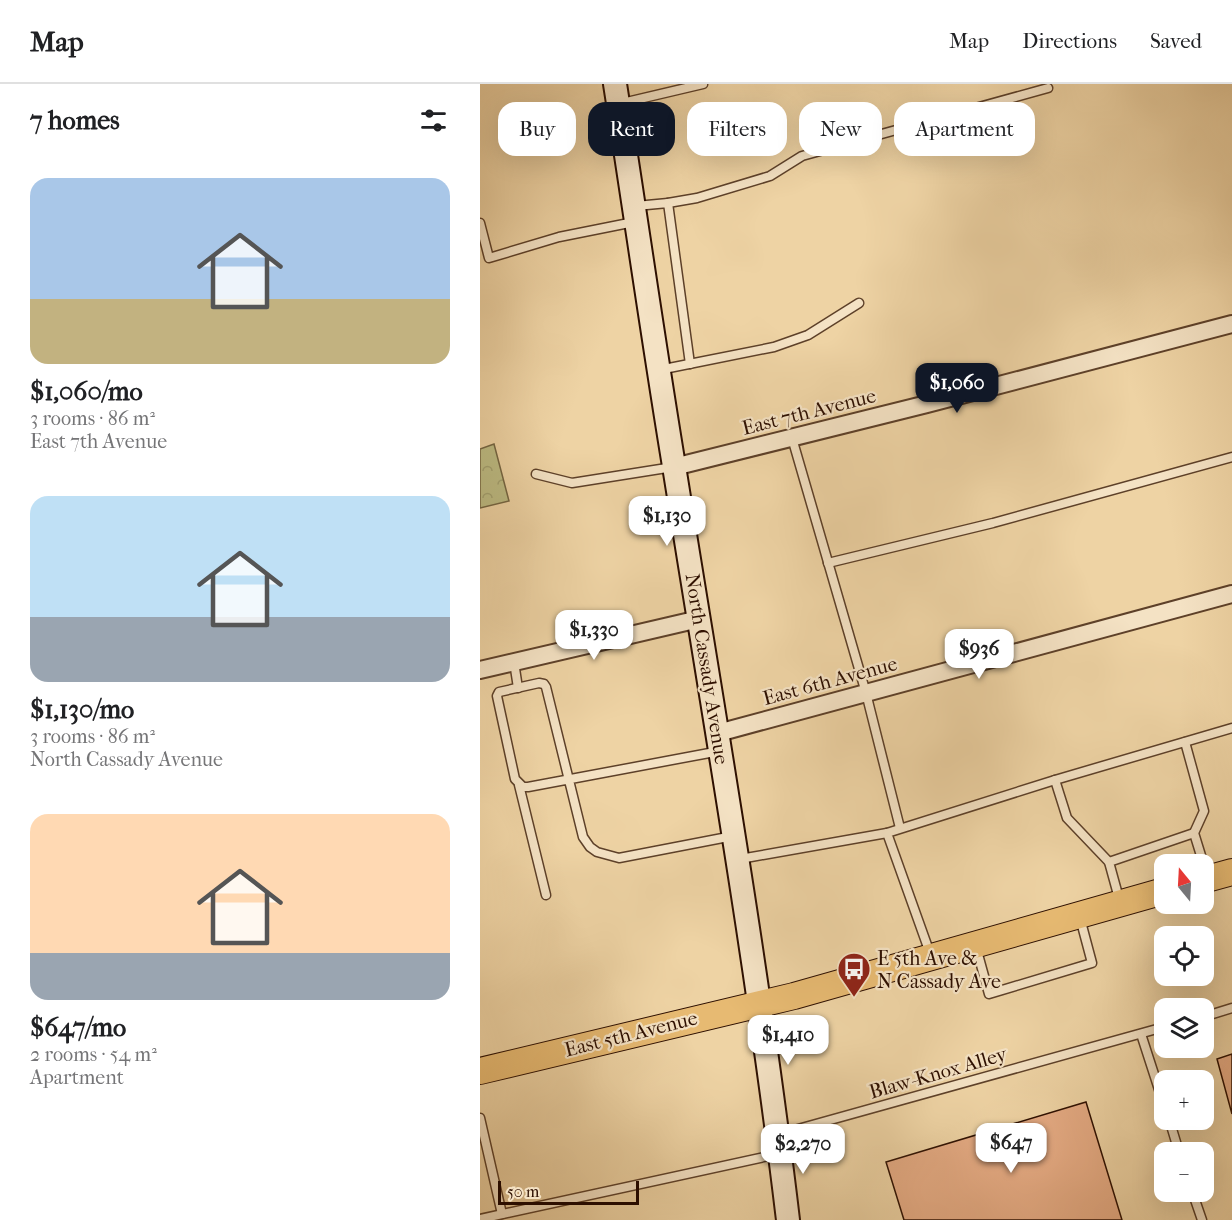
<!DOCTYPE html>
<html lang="en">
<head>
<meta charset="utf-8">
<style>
  :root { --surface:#fff; --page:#f2f2f2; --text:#202124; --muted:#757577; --line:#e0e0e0; --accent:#111827 }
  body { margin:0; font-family:"IM FELL French Canon",serif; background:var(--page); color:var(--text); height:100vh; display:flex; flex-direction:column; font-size:22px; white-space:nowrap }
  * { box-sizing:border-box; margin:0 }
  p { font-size:20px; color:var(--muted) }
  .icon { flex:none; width:33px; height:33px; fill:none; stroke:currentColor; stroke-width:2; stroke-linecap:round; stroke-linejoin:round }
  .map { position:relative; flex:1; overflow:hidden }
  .drawer { display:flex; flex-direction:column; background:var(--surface); width:480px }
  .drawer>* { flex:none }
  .top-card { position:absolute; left:18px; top:18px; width:570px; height:54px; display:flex; gap:12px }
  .needle { width:39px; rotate:342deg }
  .tools { position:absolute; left:674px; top:770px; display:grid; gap:12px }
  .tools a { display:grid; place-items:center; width:60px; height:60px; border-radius:12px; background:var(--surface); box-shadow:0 6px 24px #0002; font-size:30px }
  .scale { position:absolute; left:18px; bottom:15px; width:141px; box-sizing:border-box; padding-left:6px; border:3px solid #2d0f00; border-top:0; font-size:16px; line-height:21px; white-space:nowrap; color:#2d0f00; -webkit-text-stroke:4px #f4e2c4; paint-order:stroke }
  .price { position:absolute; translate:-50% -51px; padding:0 14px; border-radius:12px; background:#fff; color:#222; font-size:20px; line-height:39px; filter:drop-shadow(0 2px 3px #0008) }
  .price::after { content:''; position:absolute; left:50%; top:36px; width:18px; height:14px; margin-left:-9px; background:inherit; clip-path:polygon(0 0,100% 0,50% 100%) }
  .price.active { background:var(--accent); color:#fff }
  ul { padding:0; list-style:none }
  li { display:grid; align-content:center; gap:12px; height:318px; padding:0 30px }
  li span { display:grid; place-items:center; height:186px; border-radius:18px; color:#555 }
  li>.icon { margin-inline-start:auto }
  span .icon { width:108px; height:108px; fill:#fffc; stroke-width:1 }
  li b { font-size:26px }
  h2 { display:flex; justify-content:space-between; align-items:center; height:72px; padding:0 30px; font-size:26px }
  .pill { padding:0 21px; border-radius:18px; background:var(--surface); box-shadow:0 6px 24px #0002; font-size:21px; line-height:54px }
  .pill.active { background:var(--accent); color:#fff }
  header { display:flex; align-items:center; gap:36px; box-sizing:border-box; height:84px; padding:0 30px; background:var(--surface); border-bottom:2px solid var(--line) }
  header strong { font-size:28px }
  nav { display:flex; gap:33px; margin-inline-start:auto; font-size:21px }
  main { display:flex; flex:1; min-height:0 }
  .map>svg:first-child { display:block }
</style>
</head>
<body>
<header>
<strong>Map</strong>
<nav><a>Map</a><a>Directions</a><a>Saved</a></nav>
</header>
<main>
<section class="drawer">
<h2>7 homes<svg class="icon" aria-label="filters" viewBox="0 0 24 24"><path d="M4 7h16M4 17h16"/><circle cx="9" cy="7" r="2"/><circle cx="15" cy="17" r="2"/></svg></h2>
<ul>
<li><span style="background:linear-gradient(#a9c7e8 65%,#c2b280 0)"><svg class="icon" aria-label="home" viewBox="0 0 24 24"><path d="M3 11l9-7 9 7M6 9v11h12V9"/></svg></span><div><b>$1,060/mo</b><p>3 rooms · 86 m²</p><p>East 7th Avenue</p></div></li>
<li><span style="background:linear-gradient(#bfe0f5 65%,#9aa5b1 0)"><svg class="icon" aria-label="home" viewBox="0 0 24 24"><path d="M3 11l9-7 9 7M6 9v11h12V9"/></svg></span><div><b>$1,130/mo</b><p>3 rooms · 86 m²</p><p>North Cassady Avenue</p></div></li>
<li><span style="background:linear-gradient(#ffd9b3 75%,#9aa5b1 0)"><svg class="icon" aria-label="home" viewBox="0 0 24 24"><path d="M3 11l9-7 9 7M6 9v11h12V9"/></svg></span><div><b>$647/mo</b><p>2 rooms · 54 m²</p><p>Apartment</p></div></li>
</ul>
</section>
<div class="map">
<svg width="752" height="1136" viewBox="0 0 752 1136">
  <defs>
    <pattern id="forest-crowns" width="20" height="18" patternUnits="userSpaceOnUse" patternTransform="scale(1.5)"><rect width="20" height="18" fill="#bcbb83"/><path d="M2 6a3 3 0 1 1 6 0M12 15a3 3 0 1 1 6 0" fill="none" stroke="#a2a06f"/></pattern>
  </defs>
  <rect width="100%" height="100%" fill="#eed3a4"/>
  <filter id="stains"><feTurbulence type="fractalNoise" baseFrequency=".00333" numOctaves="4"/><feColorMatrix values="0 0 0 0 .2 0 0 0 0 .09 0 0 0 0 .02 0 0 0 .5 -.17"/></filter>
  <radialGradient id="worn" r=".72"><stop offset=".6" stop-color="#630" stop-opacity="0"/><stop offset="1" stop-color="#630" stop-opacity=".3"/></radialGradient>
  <polygon fill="url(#forest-crowns)" stroke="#746542" stroke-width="1.5" points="14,360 29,417 0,424 0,365"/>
  <g fill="#e5ab84" stroke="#2d0f00" stroke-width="1.5">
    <polygon points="752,970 752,1030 737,975"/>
    <polygon points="606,1018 642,1136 424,1136 406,1078"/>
  </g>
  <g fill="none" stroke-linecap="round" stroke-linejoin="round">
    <g stroke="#5d4029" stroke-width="11">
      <g id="lane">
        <polyline points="138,20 223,0"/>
        <polyline points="188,119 217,114 290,92 322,72 568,4"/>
        <polyline points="156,122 188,119 210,280"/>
        <polyline points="0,139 9,174 79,153 154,138"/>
        <polyline points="179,286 294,263 328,251 379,219"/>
        <polyline points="312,354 386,609 420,744"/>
        <polyline points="56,390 92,399 193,383"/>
        <polyline points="348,479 513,439 752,373"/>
        <polyline points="34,578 38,604"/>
        <polyline points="705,658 724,727 714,749 727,791"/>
        <polyline points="240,667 48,703 43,703 35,695 17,612 19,608 59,599 64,600 66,603 103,753 110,763 117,768 139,774 253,752"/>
        <polyline points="575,696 587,734 629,778"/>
        <polyline points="39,701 66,811"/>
        <polyline points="260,775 407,749"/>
        <polyline points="640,818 629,778 714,749"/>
        <polyline points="496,863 509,910 612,879 600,834"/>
        <polyline points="451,872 407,749 575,696 752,644"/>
        <polyline points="723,933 752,924"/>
        <polyline points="661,950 684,1021"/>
        <polyline points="0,1034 22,1130"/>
        <polyline points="689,1035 699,1068"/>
        <polyline points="300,1050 684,943"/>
        <polyline points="712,1107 722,1136"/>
        <polyline points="0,1135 298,1070"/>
      </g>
    </g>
    <g stroke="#5d4029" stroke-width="20">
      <g id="street">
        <polyline points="194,383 447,320 752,240"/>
        <polyline points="0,586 219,535"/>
        <polyline points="238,649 752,510"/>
      </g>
    </g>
    <g stroke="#2d0f00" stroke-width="26">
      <path id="secondary" d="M135,0C155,127 173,255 194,382C234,633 278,884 308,1136"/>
    </g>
    <g stroke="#2d0f00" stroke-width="28">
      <g id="primary">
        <polyline points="723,796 752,788"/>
        <polyline points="0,987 314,912 684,807"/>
      </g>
    </g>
    <use href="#lane" stroke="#f4e2c4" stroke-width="8"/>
    <use href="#street" stroke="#f4e2c4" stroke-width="16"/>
    <use href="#secondary" stroke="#f4e2c4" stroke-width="22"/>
    <use href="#primary" stroke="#e7ba72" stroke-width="26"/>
  </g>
  <defs>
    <g id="bus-pin" transform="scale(1.725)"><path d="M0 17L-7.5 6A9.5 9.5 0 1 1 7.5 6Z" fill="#8f2418" stroke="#f4e2c4"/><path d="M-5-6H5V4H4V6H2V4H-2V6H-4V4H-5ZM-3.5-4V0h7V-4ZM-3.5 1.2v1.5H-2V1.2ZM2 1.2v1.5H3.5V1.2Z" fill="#fff"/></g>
  </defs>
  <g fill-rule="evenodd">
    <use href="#bus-pin" x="374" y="885"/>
  </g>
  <g text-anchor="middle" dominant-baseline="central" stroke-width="4.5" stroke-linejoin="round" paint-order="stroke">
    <g font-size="20" fill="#2d0f00" stroke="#f4e2c4">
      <text transform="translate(329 328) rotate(-14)">East 7th Avenue</text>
      <text transform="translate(227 585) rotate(81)">North Cassady Avenue</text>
      <text transform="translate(350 597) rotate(-15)">East 6th Avenue</text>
      <text transform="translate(151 950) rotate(-14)">East 5th Avenue</text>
      <text transform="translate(458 989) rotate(-16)">Blaw-Knox Alley</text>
    </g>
    <g font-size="20" fill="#2d0f00" stroke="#f4e2c4" text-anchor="start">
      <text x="397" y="874">E 5th Ave &amp;<tspan x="397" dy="23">N Cassady Ave</tspan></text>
    </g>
  </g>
  <rect width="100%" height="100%" filter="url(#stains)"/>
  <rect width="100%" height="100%" fill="url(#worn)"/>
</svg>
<div class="tools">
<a><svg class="needle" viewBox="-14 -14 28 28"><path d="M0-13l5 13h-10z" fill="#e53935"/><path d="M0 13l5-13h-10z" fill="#757577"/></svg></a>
<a><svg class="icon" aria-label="locate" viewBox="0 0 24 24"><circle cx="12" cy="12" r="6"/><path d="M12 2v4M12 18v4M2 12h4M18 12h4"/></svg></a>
<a><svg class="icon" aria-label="layers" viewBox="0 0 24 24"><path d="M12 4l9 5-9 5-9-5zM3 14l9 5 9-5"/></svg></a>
<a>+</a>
<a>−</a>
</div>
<div class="scale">50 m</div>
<b class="price active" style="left:477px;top:330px">$1,060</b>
<b class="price" style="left:187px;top:463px">$1,130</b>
<b class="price" style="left:114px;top:577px">$1,330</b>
<b class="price" style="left:499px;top:596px">$936</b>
<b class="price" style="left:308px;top:982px">$1,410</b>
<b class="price" style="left:531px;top:1090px">$647</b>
<b class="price" style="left:323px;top:1091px">$2,270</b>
<div class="top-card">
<a class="pill">Buy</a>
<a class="pill active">Rent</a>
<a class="pill">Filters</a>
<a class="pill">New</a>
<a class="pill">Apartment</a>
</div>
</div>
</main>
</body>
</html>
